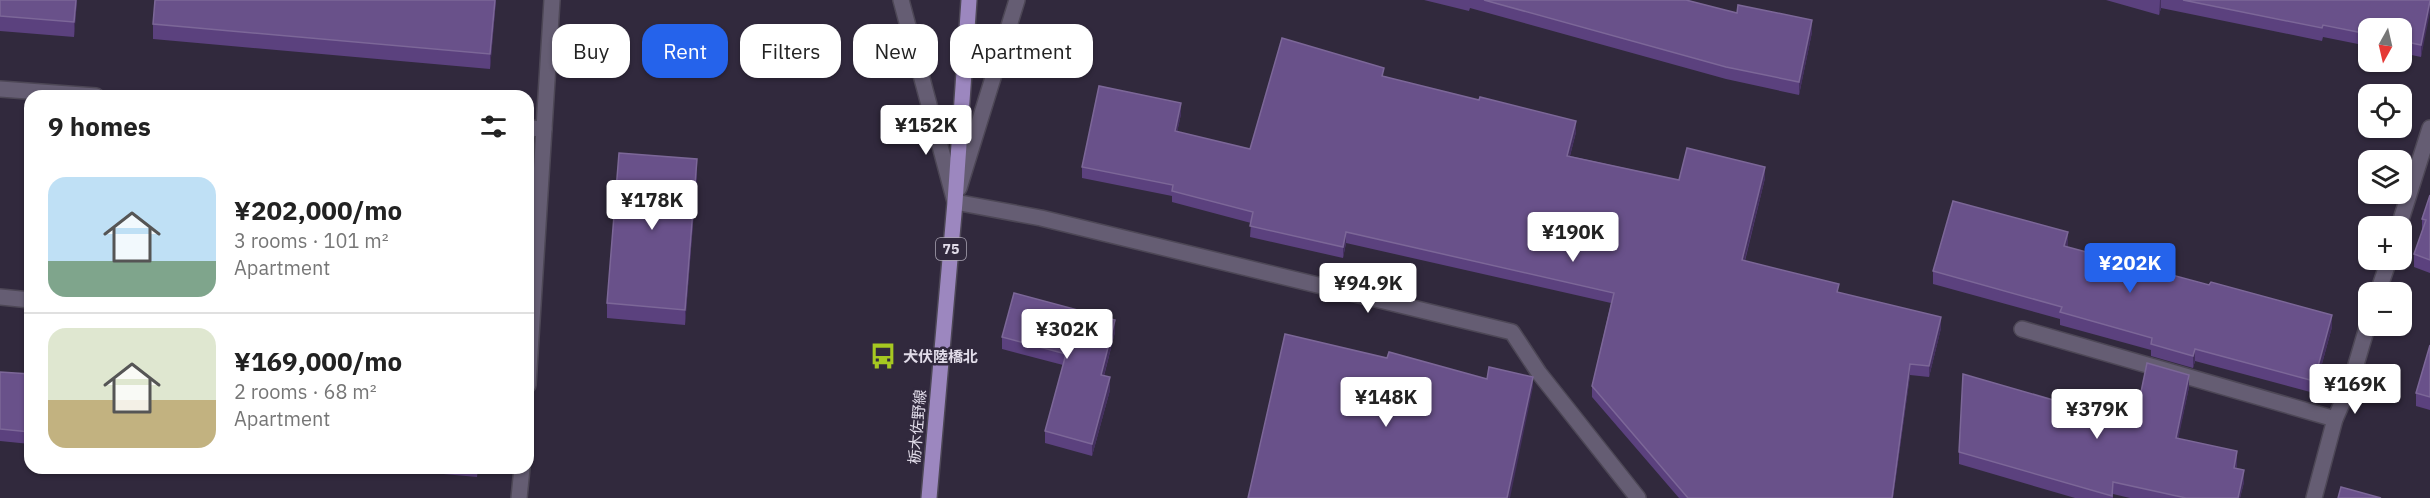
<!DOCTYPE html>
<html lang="en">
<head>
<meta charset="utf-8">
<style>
  :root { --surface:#fff; --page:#f6f6f6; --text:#222; --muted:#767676; --line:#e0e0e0; --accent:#2563eb }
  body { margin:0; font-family:"IBM Plex Sans","Noto Sans JP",sans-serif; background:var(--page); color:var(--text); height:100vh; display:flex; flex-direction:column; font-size:22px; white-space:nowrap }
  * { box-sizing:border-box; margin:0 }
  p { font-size:20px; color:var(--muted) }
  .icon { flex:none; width:33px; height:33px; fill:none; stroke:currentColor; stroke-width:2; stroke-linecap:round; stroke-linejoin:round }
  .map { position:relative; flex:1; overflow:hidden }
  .panel { position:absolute; left:24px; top:90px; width:510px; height:384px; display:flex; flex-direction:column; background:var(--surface); border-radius:18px; box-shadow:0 2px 4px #0004 }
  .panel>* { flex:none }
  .hud { position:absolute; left:552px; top:24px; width:570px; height:54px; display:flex; gap:12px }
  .needle { width:39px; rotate:188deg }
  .buttons { position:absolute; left:2358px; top:18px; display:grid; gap:12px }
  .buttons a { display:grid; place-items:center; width:54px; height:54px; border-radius:12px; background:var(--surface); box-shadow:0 2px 4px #0004; font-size:30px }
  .price { position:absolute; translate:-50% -51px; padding:0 14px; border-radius:6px; background:#fff; color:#222; font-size:20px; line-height:39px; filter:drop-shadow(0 2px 3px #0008) }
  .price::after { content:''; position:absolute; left:50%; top:36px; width:18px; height:14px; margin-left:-9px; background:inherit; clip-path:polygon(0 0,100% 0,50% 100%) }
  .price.on { background:var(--accent); color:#fff }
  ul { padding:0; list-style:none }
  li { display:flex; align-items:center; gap:18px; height:150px; padding:0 24px }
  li+li { border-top:2px solid var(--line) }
  li span { display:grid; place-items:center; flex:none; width:168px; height:120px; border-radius:18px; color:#555 }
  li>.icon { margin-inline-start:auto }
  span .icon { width:72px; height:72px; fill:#fffc; stroke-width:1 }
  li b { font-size:26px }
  h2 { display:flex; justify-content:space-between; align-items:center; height:72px; padding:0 24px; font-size:26px }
  .pill { padding:0 21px; border-radius:18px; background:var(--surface); box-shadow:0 2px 4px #0004; font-size:21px; line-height:54px }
  .pill.on { background:var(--accent); color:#fff }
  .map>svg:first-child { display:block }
</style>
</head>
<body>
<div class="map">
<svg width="2430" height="498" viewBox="0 0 2430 498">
  <rect width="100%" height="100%" fill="#31293d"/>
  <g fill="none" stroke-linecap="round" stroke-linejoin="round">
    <g stroke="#4d4756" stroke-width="18">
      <g id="minor">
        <polyline points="901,0 955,202 1041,218 1512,332 1539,373 1638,498"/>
        <polyline points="0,89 96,96"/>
        <polyline points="528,128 544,129"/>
        <polyline points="959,188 1017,0"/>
        <polyline points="2399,226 2430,128"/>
        <polyline points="2378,292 2389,260"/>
        <polyline points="0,297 30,300"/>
        <polyline points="2022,329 2335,419"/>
        <polyline points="528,385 552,0"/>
        <polyline points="519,498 522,468"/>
        <polyline points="2314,498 2335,419 2350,385 2368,324"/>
      </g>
    </g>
    <g stroke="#4d4756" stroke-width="18">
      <polyline id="major" points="929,498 955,202 969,0"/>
    </g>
    <use href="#minor" stroke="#655d73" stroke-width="15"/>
    <use href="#major" stroke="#9c87bf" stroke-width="15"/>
  </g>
  <g fill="#5b417e">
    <polygon points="0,0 77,0 74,37 0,31"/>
    <polygon points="496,0 490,69 153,39 153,24"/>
    <polygon points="1424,0 1686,0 1812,32 1799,95 1726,79 1470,8 1469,11"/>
    <polygon points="2106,0 2430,0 2421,57 2402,53 2402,28 2368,28 2368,46 2323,37 2322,41 2161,8 2159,15"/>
    <polygon points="1384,76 1576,132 1570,156 1679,180 1765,178 1745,261 1941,328 1929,377 1910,375 1893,498 1679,498 1592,397 1592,386 1611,303 1346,243 1343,258 1250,237 1251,223 1172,202 1172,196 1082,178 1082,167 1181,114 1177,132 1250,149"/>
    <polygon points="697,173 685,325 607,318 607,303"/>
    <polygon points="2430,195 2430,273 2414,267 2414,254 2422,232 2422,219"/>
    <polygon points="2068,245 2067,247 2332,327 2314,393 2195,361 2193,368 2151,356 2151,350 2060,325 2060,319 1933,284 1933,271"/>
    <polygon points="1115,332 1104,376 1110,390 1092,456 1045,443 1045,431 1063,365 1002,349 1002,337"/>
    <polygon points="2430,345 2430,410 2416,406 2416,393"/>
    <polygon points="0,372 30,374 30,444 0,441"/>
    <polygon points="2189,387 2178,438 2237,464 2236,469 2244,482 2240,498 2130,498 2113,494 2113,498 2075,498 1959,464 1959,452 2081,408 2136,416"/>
    <polygon points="322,468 478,468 477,477 388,469 388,473"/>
  </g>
  <g fill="#44305f">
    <polygon points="76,0 77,0 74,37 74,22"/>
    <polygon points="495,0 496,0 490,69 490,54"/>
    <polygon points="2160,0 2161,0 2161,8 2159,15"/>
    <polygon points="2430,1 2430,13 2421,57 2421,45"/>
    <polygon points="1812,20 1812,32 1799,95 1799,82"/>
    <polygon points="1181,103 1181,114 1175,142 1175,131"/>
    <polygon points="1576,121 1576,132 1567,167 1567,156"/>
    <polygon points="697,159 697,173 685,325 685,310"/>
    <polygon points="1765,167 1765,178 1742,271 1742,260"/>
    <polygon points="1346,232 1346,243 1343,258 1343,247"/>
    <polygon points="2068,232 2068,245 2064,258 2064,246"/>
    <polygon points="2332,315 2332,327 2314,393 2314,381"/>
    <polygon points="1941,317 1941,328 1929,377 1929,366"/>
    <polygon points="1115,320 1115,332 1101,387 1101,375"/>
    <polygon points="2195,349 2195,361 2193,368 2193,356"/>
    <polygon points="1910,364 1910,375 1893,498 1892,498"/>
    <polygon points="2189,375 2189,387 2176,450 2176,438"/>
    <polygon points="1110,377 1110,390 1092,456 1092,444"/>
    <polygon points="1533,377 1533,387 1510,498 1507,498"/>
    <polygon points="2237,451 2237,464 2234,481 2234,468"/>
    <polygon points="2244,470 2244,482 2240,498 2238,498"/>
  </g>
  <g fill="#69518a" stroke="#7c6798" stroke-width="1.5">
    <polygon points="0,0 76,0 74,22 0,16"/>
    <polygon points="155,0 495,0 490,54 153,24"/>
    <polygon points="1484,0 1686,0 1737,13 1738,5 1812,20 1799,82 1726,67"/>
    <polygon points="2183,0 2430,0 2430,1 2421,45 2402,41 2402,28 2368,28 2368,34 2323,25 2322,28"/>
    <polygon points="1282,38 1384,68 1382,76 1479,100 1480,97 1576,121 1567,156 1679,180 1687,148 1765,167 1742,260 1839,284 1837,292 1941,317 1929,366 1910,364 1892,498 1688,498 1592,386 1614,293 1346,232 1343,247 1250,226 1253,212 1172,191 1173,185 1082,167 1099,86 1181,103 1175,131 1250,149"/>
    <polygon points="619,153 697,159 685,310 607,303"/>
    <polygon points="2430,195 2430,260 2414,254 2426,220 2422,219"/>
    <polygon points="1953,201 2068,232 2064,246 2209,285 2211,282 2332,315 2314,381 2195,349 2193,356 2151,344 2152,338 2060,312 2062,307 1933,271"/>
    <polygon points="1014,293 1115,320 1101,375 1110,377 1092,444 1045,431 1066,354 1002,337"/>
    <polygon points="1285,334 1387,358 1389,352 1487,379 1489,367 1533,377 1507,498 1248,498"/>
    <polygon points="2430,345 2430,397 2416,393"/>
    <polygon points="2147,363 2189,375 2176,438 2237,451 2234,468 2244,470 2238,498 2186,498 2113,482 2112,496 1959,452 1963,374 2081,408 2083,403 2136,416"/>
    <polygon points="0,372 30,374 30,432 0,429"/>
    <polygon points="2341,487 2381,498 2338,498"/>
  </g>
  <defs>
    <g id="bus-bare" transform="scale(2.07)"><path d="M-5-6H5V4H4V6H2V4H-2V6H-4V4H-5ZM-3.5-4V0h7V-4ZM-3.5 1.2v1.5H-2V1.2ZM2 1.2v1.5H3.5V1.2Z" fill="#a6c821" stroke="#31293d" stroke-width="2.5" paint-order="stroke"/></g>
  </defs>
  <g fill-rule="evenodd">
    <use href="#bus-bare" x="883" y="356"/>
  </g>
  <g text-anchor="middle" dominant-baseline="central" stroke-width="5" stroke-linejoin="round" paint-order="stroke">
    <rect fill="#31293d" stroke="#aca6b5" stroke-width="1.5" x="936" y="238" width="30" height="22" rx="4.5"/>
    <g font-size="14" font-weight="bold" fill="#e1dce9">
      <text x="951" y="249">75</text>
    </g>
    <g font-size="15" font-weight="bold" fill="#e1dce9" stroke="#31293d" text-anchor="start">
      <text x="903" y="356">犬伏陸橋北</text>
    </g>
    <g font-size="15" fill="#e1dce9" stroke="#31293d">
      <text transform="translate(917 427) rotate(-85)">栃木佐野線</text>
    </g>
  </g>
</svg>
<div class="buttons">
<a><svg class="needle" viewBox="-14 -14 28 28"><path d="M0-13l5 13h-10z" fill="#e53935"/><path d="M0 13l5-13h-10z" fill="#767676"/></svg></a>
<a><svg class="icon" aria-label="locate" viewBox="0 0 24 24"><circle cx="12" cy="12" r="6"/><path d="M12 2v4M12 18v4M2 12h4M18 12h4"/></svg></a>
<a><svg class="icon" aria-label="layers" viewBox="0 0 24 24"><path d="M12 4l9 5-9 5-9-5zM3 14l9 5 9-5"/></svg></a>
<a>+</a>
<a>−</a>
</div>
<b class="price" style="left:926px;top:156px">¥152K</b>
<b class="price" style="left:652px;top:231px">¥178K</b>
<b class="price" style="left:1573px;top:263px">¥190K</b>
<b class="price on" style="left:2130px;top:294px">¥202K</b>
<b class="price" style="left:1368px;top:314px">¥94.9K</b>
<b class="price" style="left:1067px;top:360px">¥302K</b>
<b class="price" style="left:2355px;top:415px">¥169K</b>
<b class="price" style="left:1386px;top:428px">¥148K</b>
<b class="price" style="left:2097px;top:440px">¥379K</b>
<div class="hud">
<a class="pill">Buy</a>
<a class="pill on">Rent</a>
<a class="pill">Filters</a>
<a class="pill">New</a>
<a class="pill">Apartment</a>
</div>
<section class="panel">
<h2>9 homes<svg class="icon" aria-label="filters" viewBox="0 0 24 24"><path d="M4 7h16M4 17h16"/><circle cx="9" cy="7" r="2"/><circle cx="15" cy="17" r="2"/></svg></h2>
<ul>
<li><span style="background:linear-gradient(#bfe0f5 70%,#7fa58c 0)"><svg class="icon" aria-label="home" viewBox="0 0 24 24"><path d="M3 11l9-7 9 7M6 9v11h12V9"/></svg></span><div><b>¥202,000/mo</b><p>3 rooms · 101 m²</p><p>Apartment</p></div></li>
<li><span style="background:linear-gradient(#dfe7d0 60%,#c2b280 0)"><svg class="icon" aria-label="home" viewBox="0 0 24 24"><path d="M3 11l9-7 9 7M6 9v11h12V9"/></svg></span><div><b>¥169,000/mo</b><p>2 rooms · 68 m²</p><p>Apartment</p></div></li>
</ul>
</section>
</div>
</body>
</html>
